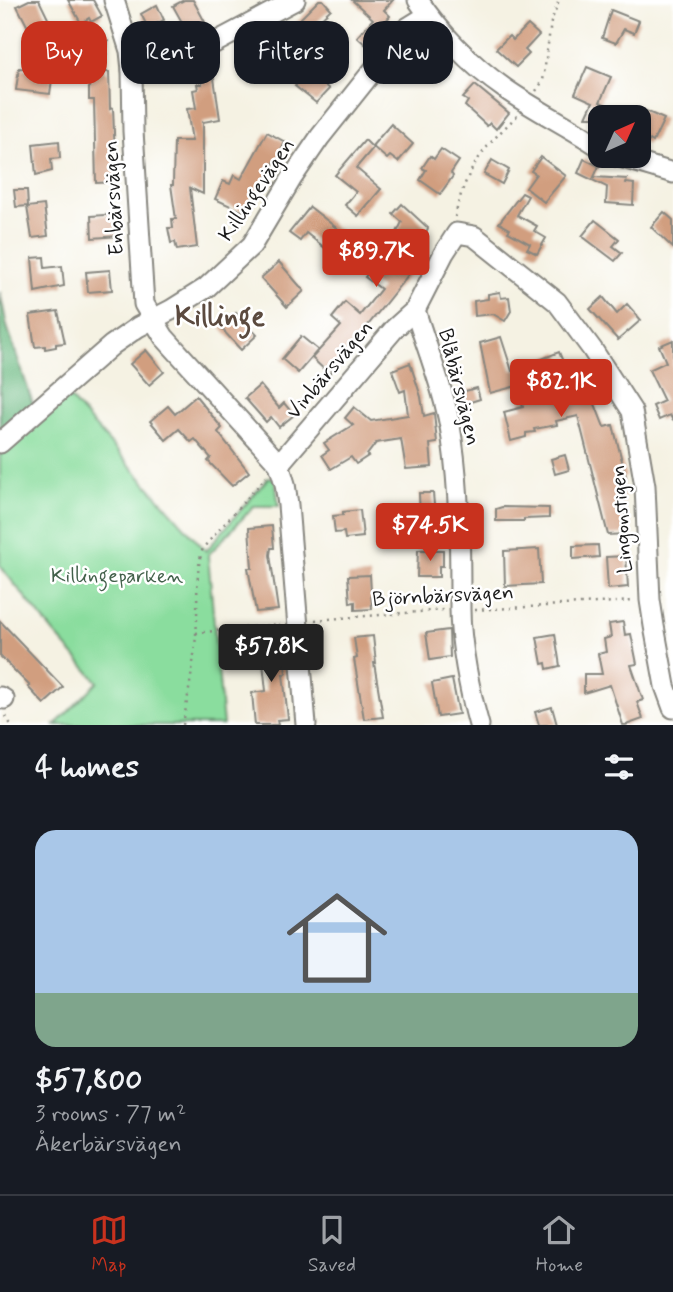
<!DOCTYPE html>
<html lang="en">
<head>
<meta charset="utf-8">
<style>
  :root { --surface:#171b24; --page:#242831; --text:#f1f3f6; --muted:#9ea1a6; --line:#363941; --accent:#c8321e }
  body { margin:0; font-family:Mynerve,sans-serif; background:var(--page); color:var(--text); height:100vh; display:flex; flex-direction:column; font-size:26px; white-space:nowrap }
  * { box-sizing:border-box; margin:0 }
  p { font-size:23px; color:var(--muted) }
  .icon { flex:none; width:38px; height:38px; fill:none; stroke:currentColor; stroke-width:2; stroke-linecap:round; stroke-linejoin:round }
  .map { position:relative; height:725px; overflow:hidden }
  .panel { display:flex; flex-direction:column; background:var(--surface); flex:1 }
  .panel>* { flex:none }
  .hud { position:absolute; left:21px; top:21px; width:632px; height:63px; display:flex; gap:14px }
  .needle { width:46px; rotate:45deg }
  .buttons { position:absolute; left:588px; top:105px; display:grid; gap:14px }
  .buttons a { display:grid; place-items:center; width:63px; height:63px; border-radius:14px; background:var(--surface); box-shadow:0 2px 5px #0004; font-size:35px }
  .price { position:absolute; translate:-50% -60px; padding:0 16px; border-radius:7px; background:var(--accent); color:#fff; font-size:23px; line-height:46px; filter:drop-shadow(0 2px 4px #0008) }
  .price::after { content:''; position:absolute; left:50%; top:42px; width:21px; height:16px; margin-left:-10px; background:inherit; clip-path:polygon(0 0,100% 0,50% 100%) }
  .price.current { background:#222; color:#fff }
  ul { padding:0; list-style:none }
  li { display:grid; align-content:center; gap:14px; height:371px; padding:0 35px }
  li span { display:grid; place-items:center; height:217px; border-radius:21px; color:#555 }
  li>.icon { margin-inline-start:auto }
  span .icon { width:126px; height:126px; fill:#fffc; stroke-width:1 }
  li b { font-size:30px }
  h2 { display:flex; justify-content:space-between; align-items:center; height:84px; padding:0 35px; font-size:30px }
  .chip { padding:0 24px; border-radius:21px; background:var(--surface); box-shadow:0 2px 5px #0004; font-size:24px; line-height:63px }
  .chip.current { background:var(--accent); color:#fff }
  .menu { display:flex; justify-content:space-around; align-items:center; height:98px; border-top:2px solid var(--line); background:var(--surface); font-size:19px; color:var(--muted) }
  .menu a { display:grid; justify-items:center; gap:4px }
  .menu .current { color:var(--accent) }
  .map>svg:first-child { display:block }
</style>
</head>
<body>
<div class="map">
<svg width="673" height="725" viewBox="0 0 673 725">
  <rect width="100%" height="100%" fill="#fff"/>
  <filter id="ink" filterUnits="userSpaceOnUse"><feTurbulence type="fractalNoise" baseFrequency=".0143" numOctaves="2"/><feDisplacementMap in="SourceGraphic" scale="14" xChannelSelector="R" yChannelSelector="G"/><feConvolveMatrix kernelMatrix="1 2 1 2 8 2 1 2 1" color-interpolation-filters="sRGB"/></filter>
  <filter id="wash" filterUnits="userSpaceOnUse"><feTurbulence type="fractalNoise" baseFrequency=".00686" numOctaves="4" result="noise"/><feDisplacementMap in="SourceGraphic" scale="28" xChannelSelector="R" yChannelSelector="G"/><feGaussianBlur stdDeviation="1.57" result="paint"/><feColorMatrix in="noise" values="0 0 0 0 0 0 0 0 0 0 0 0 0 0 0 0 0 1.4 0 .05"/><feComposite in="paint" operator="in"/></filter>
  <g filter="url(#wash)">
    <rect width="100%" height="100%" fill="#f5f2e3"/>
    <polygon fill="#8add9e" stroke="#537c5d" stroke-width="2" points="68,396 206,551 268,478 272,477 275,480 279,506 254,506 208,555 223,725 55,725 98,682 53,632 0,566 0,455"/>
    <polygon fill="#6fbc85" stroke="#466c50" stroke-width="2" points="0,292 7,326 33,404 0,432"/>
    <g id="blocks">
      <g fill="#d19e7f">
        <polygon points="29,0 39,0 58,39 45,46 40,38 35,41 17,6"/>
        <polygon points="68,0 93,0 102,16 91,22 89,18 81,23"/>
        <polygon points="184,0 193,0 206,24 188,33 173,6"/>
        <polygon points="319,0 323,0 331,9 316,23 318,25 299,44 304,49 283,69 269,54 298,28 295,24"/>
        <polygon points="352,0 393,0 384,10 390,16 366,45 357,37 373,19"/>
        <polygon points="157,5 164,20 148,28 141,14"/>
        <polygon points="611,10 639,21 634,33 624,29 616,43 602,38"/>
        <polygon points="528,25 539,35 525,50 529,54 516,67 496,49 509,36 513,40"/>
        <polygon points="95,39 108,41 104,72 109,72 110,109 113,108 116,182 96,183 94,100 89,100 89,72 91,72"/>
        <polygon points="587,67 611,77 600,102 632,117 586,117 593,102 575,94"/>
        <polygon points="19,68 53,72 50,94 16,90"/>
        <polygon points="308,71 329,89 316,103 295,86"/>
        <polygon points="214,78 220,119 203,122 203,194 190,188 197,247 177,250 175,242 171,243 168,228 173,228 172,219 176,219 171,185 173,185 174,141 192,141 187,109 196,108 193,90 198,89 197,84 202,84 202,80"/>
        <polygon points="475,85 509,113 496,129 490,123 487,126 465,106 468,101 463,98"/>
        <polygon points="639,108 664,119 653,142 650,140 647,144 639,140"/>
        <polygon points="391,124 413,144 398,162 390,156 387,159 372,146"/>
        <polygon points="267,132 285,142 281,151 283,152 278,162 275,161 256,197 254,196 246,213 215,199 223,181 230,184 234,175 241,179"/>
        <polygon points="365,140 373,148 356,168 381,189 358,216 345,205 356,192 335,175"/>
        <polygon points="59,141 60,158 51,159 52,171 36,175 33,144"/>
        <polygon points="441,149 459,161 451,173 453,176 440,194 420,180 426,170 422,168 430,156 434,159"/>
        <polygon points="541,157 566,176 544,202 526,188 536,174 531,171"/>
        <polygon points="584,159 599,166 594,177 627,179 626,183 634,184 633,205 606,203 607,187 578,173"/>
        <polygon points="492,160 509,170 502,184 484,174"/>
        <polygon points="14,190 27,190 28,206 16,207"/>
        <polygon points="522,193 528,196 517,215 537,226 534,231 546,238 537,254 527,249 530,244 508,232 510,229 499,223"/>
        <polygon points="402,204 428,228 413,264 416,265 329,374 312,358 341,326 332,318 345,302 360,315 381,289 365,277 383,253 386,255 402,222 393,214"/>
        <polygon points="44,205 48,236 32,238 27,207"/>
        <polygon points="310,207 349,238 335,256 306,233 300,241 289,233"/>
        <polygon points="664,212 673,220 673,248 651,227"/>
        <polygon points="119,214 120,236 92,238 91,216"/>
        <polygon points="595,220 619,239 613,246 622,253 615,261 582,236"/>
        <polygon points="44,257 45,268 62,266 64,286 35,292 32,258"/>
        <polygon points="279,262 304,291 287,307 261,278"/>
        <polygon points="110,270 112,290 88,292 86,272"/>
        <polygon points="500,292 501,298 509,297 511,311 505,321 493,314 475,316 474,301 488,299 488,294"/>
        <polygon points="603,297 617,314 627,304 641,320 618,340 590,309"/>
        <polygon points="58,311 65,343 56,344 56,347 45,349 45,346 35,347 30,315"/>
        <polygon points="236,313 257,335 241,350 221,328"/>
        <polygon points="301,336 318,350 298,373 282,359"/>
        <polygon points="501,337 512,371 559,352 573,386 586,381 604,427 613,425 626,477 623,478 625,534 608,535 578,416 556,421 557,425 534,429 535,432 526,433 526,437 511,441 504,412 523,407 517,386 490,393 480,343"/>
        <polygon points="673,340 673,421 670,415 659,420 653,406 664,401 649,370 666,362 659,346"/>
        <polygon points="146,350 164,372 149,385 130,364"/>
        <polygon points="410,363 421,397 424,416 434,413 437,443 430,444 432,467 406,469 401,439 376,443 367,455 368,456 356,464 351,457 331,469 322,455 329,450 324,443 353,425 345,418 354,407 371,421 408,415 405,390 400,392 392,370"/>
        <polygon points="260,385 279,408 284,403 294,415 279,427 271,417 266,422 245,398"/>
        <polygon points="477,388 480,399 464,404 461,392"/>
        <polygon points="196,396 222,428 218,432 249,472 232,486 208,461 211,458 195,439 191,442 179,429 166,440 150,421 168,406 175,414"/>
        <polygon points="565,455 569,470 555,474 551,459"/>
        <polygon points="419,493 433,493 435,517 420,518"/>
        <polygon points="502,507 549,508 549,518 524,519 524,521 496,521 496,509"/>
        <polygon points="360,510 363,537 345,539 344,532 335,533 333,516 343,515 343,512"/>
        <polygon points="272,526 274,548 271,548 270,555 278,610 256,612 248,568 252,568 249,528"/>
        <polygon points="598,545 599,557 573,559 573,546"/>
        <polygon points="539,549 541,584 505,586 504,551"/>
        <polygon points="418,550 443,550 443,566 439,566 439,577 417,577"/>
        <polygon points="626,556 628,587 608,589 606,557"/>
        <polygon points="370,575 372,609 355,610 355,602 350,603 348,576"/>
        <polygon points="0,621 63,687 44,704 28,687 30,686 0,656"/>
        <polygon points="623,622 625,635 631,634 637,664 631,665 643,700 637,702 643,719 626,725 623,725 610,685 584,693 584,674 602,674 598,654 606,652 604,639 611,637 609,624"/>
        <polygon points="449,630 450,657 430,660 426,633"/>
        <polygon points="555,634 560,666 547,669 546,663 542,664 537,637"/>
        <polygon points="267,636 268,644 283,643 286,674 283,674 288,719 277,720 278,725 255,725 252,693 266,691 263,663 257,664 254,637"/>
        <polygon points="373,636 376,663 374,663 383,717 364,719 354,659 357,658 354,638"/>
        <polygon points="452,679 459,714 438,717 432,683"/>
        <polygon points="552,707 557,725 539,725 535,712"/>
      </g>
    </g>
  </g>
  <g filter="url(#ink)">
    <use href="#blocks" fill-opacity="0" stroke="#888780" stroke-width="2"/>
    <g fill="none" stroke-linecap="round" stroke-linejoin="round">
      <g stroke="#888780" stroke-width="23">
        <g id="minor">
          <polyline points="114,0 130,51 132,70"/>
          <polyline points="295,0 188,57 162,66 132,70 133,131 144,304 164,337 279,464 285,484 288,505 306,725"/>
          <path d="M418,0C440,33 471,65 504,88C535,110 569,126 600,147"/>
          <polyline points="616,156 673,173"/>
          <path d="M415,310C428,352 446,395 452,439C460,495 460,552 460,609C460,642 470,693 479,725"/>
          <polyline points="0,443 112,345 138,327 171,310 206,288 252,245 292,178 320,137 407,28 428,15"/>
          <polyline points="279,464 395,328 415,310 444,253 457,233 474,236 557,302 592,349 632,411 645,486 650,600 654,626 665,686 673,708"/>
          <polyline points="0,697 4,699"/>
        </g>
      </g>
      <g stroke="#888780" stroke-width="2.5" stroke-dasharray="2 5" stroke-linecap="butt">
        <polyline points="536,91 543,81 551,22 559,0"/>
        <path d="M455,217C465,169 484,147 518,115"/>
        <polyline points="475,610 633,601"/>
        <polyline points="315,620 444,610"/>
        <polyline points="196,633 280,624"/>
        <polyline points="6,716 11,725"/>
        <path d="M183,725C188,695 194,664 196,634C199,605 194,575 203,548L266,477"/>
      </g>
      <use href="#minor" stroke="#fff" stroke-width="19"/>
    </g>
  </g>
  <g text-anchor="middle" dominant-baseline="central" stroke-width="5" stroke-linejoin="round" paint-order="stroke">
    <g font-size="21" fill="#1c1c1c" stroke="#fff">
      <text transform="translate(257 190) rotate(-56)">Killingevägen</text>
      <text transform="translate(114 198) rotate(-93)">Enbärsvägen</text>
      <text transform="translate(330 370) rotate(-50)">Vinbärsvägen</text>
      <text transform="translate(459 387) rotate(76)">Blåbärsvägen</text>
      <text transform="translate(622 519) rotate(-94)">Lingonstigen</text>
      <text transform="translate(443 596) rotate(-3)">Björnbärsvägen</text>
    </g>
    <g font-size="21" fill="#42604a" stroke="#fff">
      <text x="117" y="576">Killingeparken</text>
    </g>
    <g font-size="28" font-weight="bold" fill="#5b4a3f" stroke="#fff">
      <text x="220" y="317">Killinge</text>
    </g>
  </g>
</svg>
<div class="buttons">
<a><svg class="needle" viewBox="-14 -14 28 28"><path d="M0-13l5 13h-10z" fill="#e53935"/><path d="M0 13l5-13h-10z" fill="#9ea1a6"/></svg></a>
</div>
<b class="price" style="left:376px;top:289px">$89.7K</b>
<b class="price" style="left:561px;top:419px">$82.1K</b>
<b class="price" style="left:430px;top:563px">$74.5K</b>
<b class="price current" style="left:271px;top:684px">$57.8K</b>
<div class="hud">
<a class="chip current">Buy</a>
<a class="chip">Rent</a>
<a class="chip">Filters</a>
<a class="chip">New</a>
</div>
</div>
<section class="panel">
<h2>4 homes<svg class="icon" aria-label="filters" viewBox="0 0 24 24"><path d="M4 7h16M4 17h16"/><circle cx="9" cy="7" r="2"/><circle cx="15" cy="17" r="2"/></svg></h2>
<ul>
<li><span style="background:linear-gradient(#a9c7e8 75%,#7fa58c 0)"><svg class="icon" aria-label="home" viewBox="0 0 24 24"><path d="M3 11l9-7 9 7M6 9v11h12V9"/></svg></span><div><b>$57,800</b><p>3 rooms · 77 m²</p><p>Åkerbärsvägen</p></div></li>
</ul>
</section>
<nav class="menu">
<a class="current"><svg class="icon" aria-label="map" viewBox="0 0 24 24"><path d="M3 6l6-2 6 2 6-2v14l-6 2-6-2-6 2zM9 4v14M15 6v14"/></svg>Map</a>
<a><svg class="icon" aria-label="saved" viewBox="0 0 24 24"><path d="M7 4h10v16l-5-4-5 4z"/></svg>Saved</a>
<a><svg class="icon" aria-label="home" viewBox="0 0 24 24"><path d="M3 11l9-7 9 7M6 9v11h12V9"/></svg>Home</a>
</nav>
</body>
</html>
